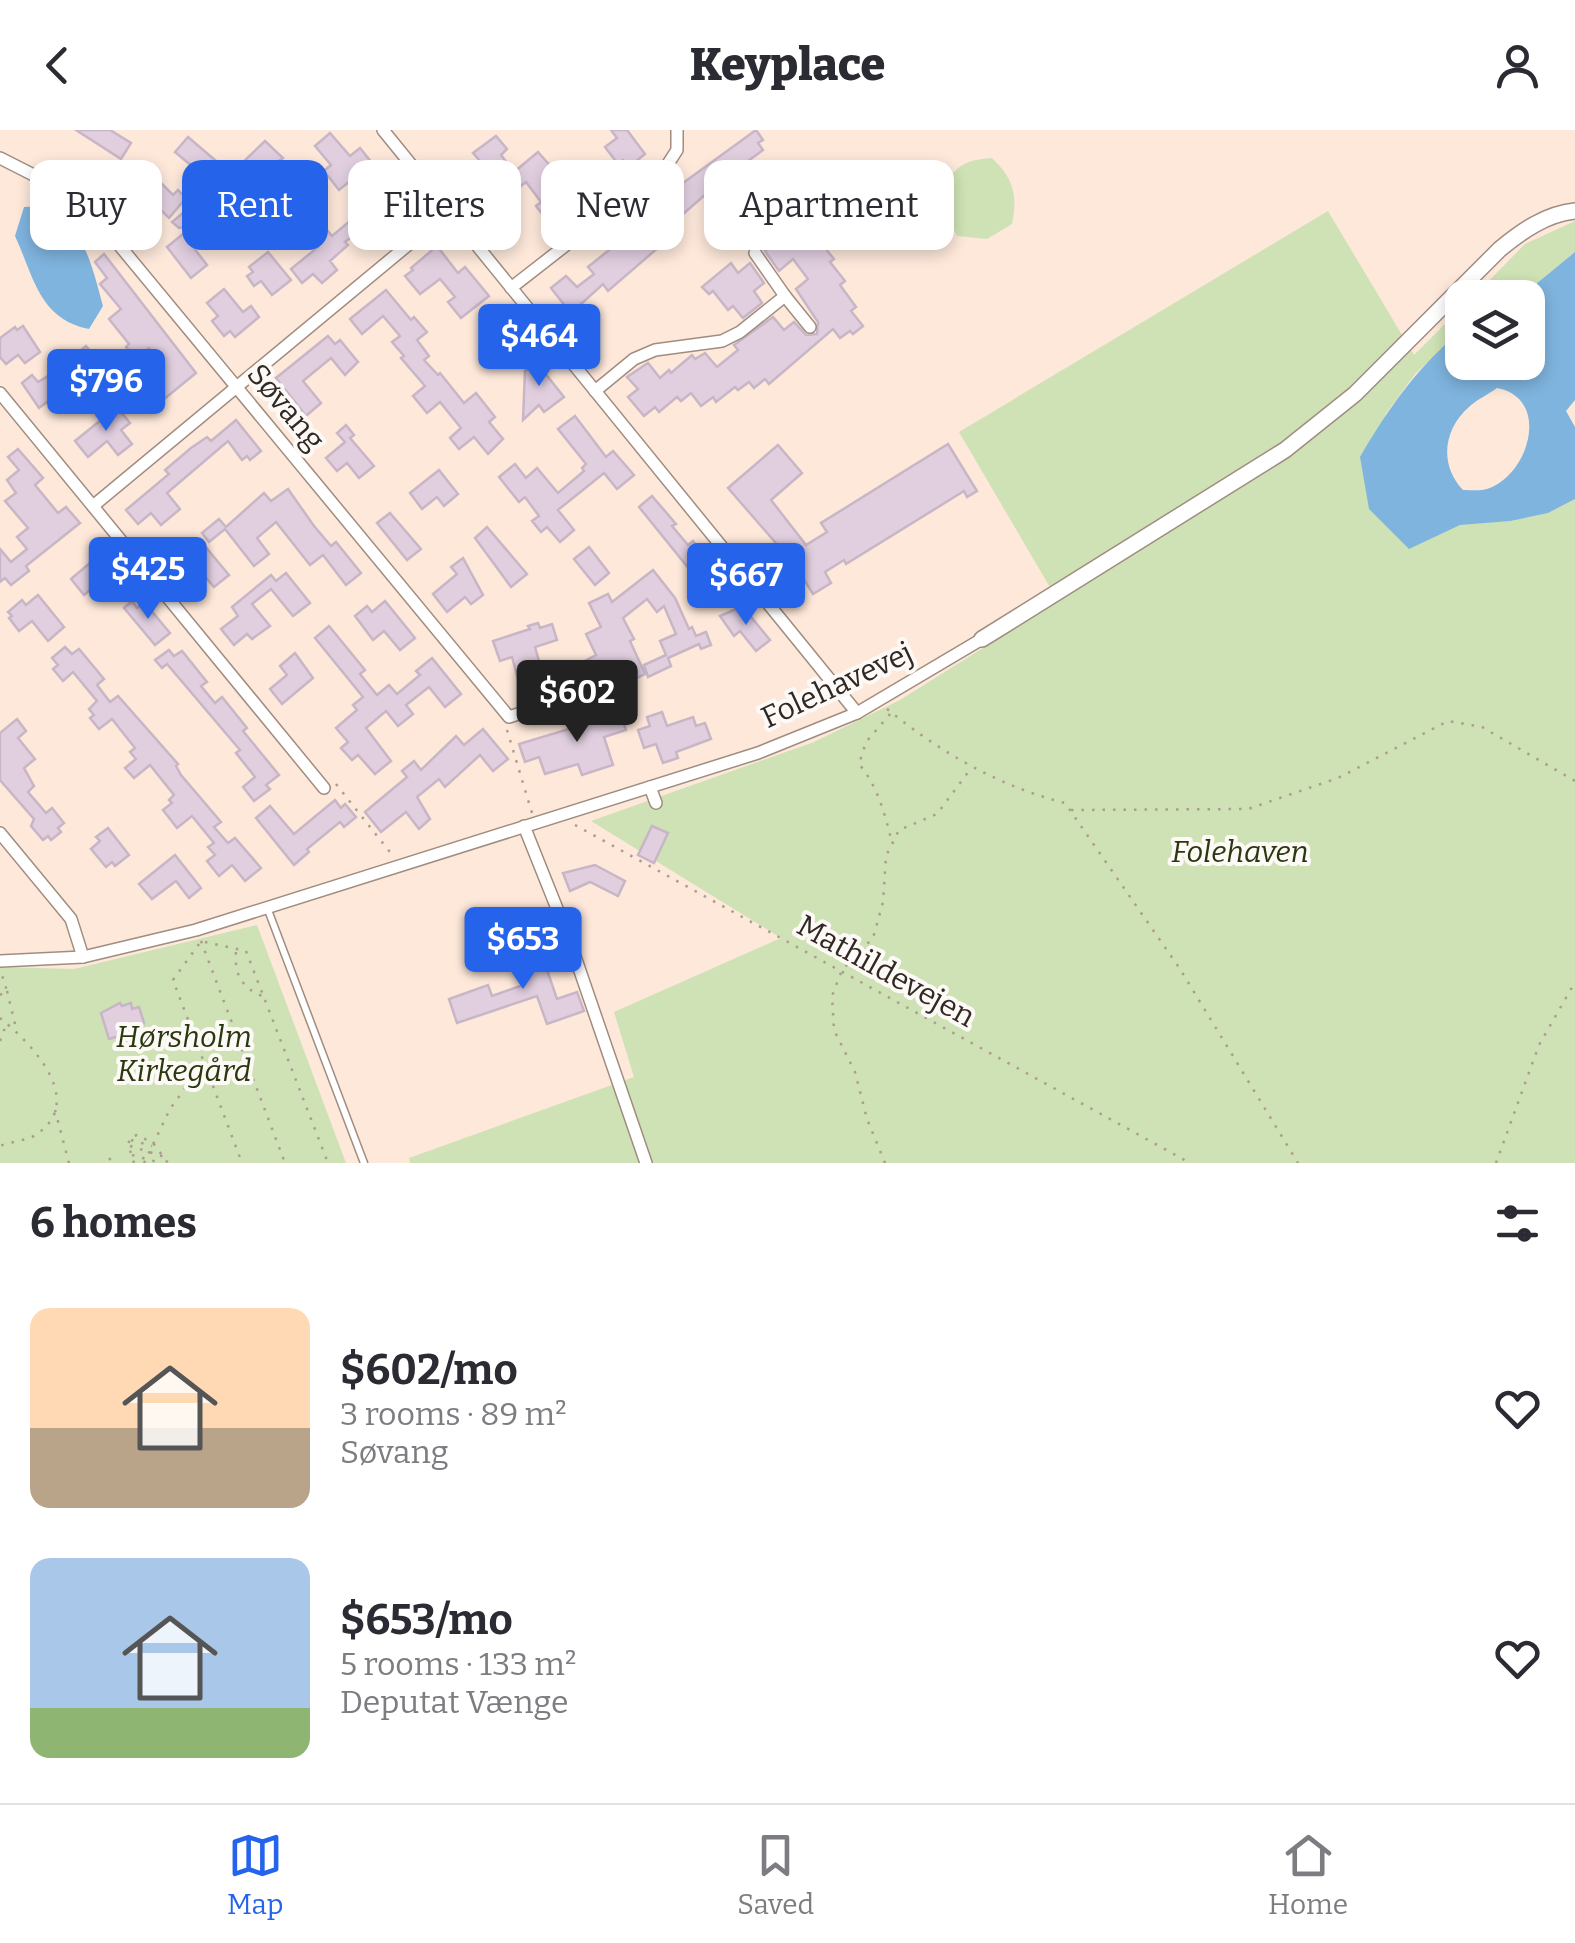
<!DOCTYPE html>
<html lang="en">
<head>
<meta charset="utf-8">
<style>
  :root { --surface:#fff; --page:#f2f2f3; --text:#2b2b33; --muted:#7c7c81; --line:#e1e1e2; --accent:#2563eb }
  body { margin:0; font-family:Bitter,serif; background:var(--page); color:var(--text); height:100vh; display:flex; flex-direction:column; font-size:38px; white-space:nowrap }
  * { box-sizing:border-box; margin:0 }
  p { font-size:32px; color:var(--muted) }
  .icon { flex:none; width:55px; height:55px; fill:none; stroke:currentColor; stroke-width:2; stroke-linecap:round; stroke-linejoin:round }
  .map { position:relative; height:1033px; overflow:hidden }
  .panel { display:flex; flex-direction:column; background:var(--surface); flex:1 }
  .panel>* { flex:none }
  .banner { position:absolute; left:30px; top:30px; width:1000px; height:90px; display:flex; gap:20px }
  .tools { position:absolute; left:1445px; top:150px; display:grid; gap:20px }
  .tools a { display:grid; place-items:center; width:100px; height:100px; border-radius:20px; background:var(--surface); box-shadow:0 5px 15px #0003; font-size:50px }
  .price { position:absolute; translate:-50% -85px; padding:0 22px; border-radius:10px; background:var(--accent); color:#fff; font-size:32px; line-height:65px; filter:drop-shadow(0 2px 5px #0008) }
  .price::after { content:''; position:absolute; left:50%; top:60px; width:30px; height:22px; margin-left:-15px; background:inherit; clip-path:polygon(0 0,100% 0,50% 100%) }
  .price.active { background:#222; color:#fff }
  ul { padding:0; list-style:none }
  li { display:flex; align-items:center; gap:30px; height:250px; padding:0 30px }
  li span { display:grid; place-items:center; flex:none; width:280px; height:200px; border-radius:20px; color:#555 }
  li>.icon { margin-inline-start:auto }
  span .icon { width:120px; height:120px; fill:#fffc; stroke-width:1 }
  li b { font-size:42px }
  h2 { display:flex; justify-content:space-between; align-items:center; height:120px; padding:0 30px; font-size:42px }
  .tag { padding:0 35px; border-radius:20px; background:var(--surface); box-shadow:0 5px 15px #0003; font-size:35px; line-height:90px }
  .tag.active { background:var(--accent); color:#fff }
  header { display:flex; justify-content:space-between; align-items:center; height:130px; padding:0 30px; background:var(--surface); font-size:45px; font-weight:800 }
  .dock { display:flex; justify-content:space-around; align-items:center; height:140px; border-top:2px solid var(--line); background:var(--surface); font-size:28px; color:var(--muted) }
  .dock a { display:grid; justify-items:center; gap:5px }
  .dock .active { color:var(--accent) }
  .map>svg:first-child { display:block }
</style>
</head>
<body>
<header><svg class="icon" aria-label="back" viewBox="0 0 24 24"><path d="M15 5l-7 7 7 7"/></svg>Keyplace<svg class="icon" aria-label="person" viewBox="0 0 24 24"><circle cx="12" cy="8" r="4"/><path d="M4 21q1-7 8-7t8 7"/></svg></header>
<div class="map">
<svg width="1575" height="1033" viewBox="0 0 1575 1033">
  <rect width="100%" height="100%" fill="#fde8da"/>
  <g fill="#cee2b5">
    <path d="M992,28C1013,48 1018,65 1012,94L987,109L957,106L939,70C951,40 959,30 992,28Z"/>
    <polygon points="1328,81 1414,225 1462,177 1462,200 1415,244 1385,285 1442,402 1460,395 1548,383 1575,369 1575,1033 410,1033 409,1028 634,947 614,882 781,808 591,691 814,612 900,570 1058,471 959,302"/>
    <polygon points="1575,91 1575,122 1536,154 1527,167 1472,168 1525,114"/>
    <polygon points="257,795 346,1033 0,1033 0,837 74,839"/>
  </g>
  <g fill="#7fb4de" fill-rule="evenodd">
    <path d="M24,77C32,77 42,76 49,79C84,93 94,144 103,176L89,199C39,189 34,147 15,106Z"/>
    <path d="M1575,122V270L1566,281L1575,297V369L1548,383L1510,391L1460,395L1409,419L1369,379L1360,327C1388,279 1418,236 1462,200V232H1528L1527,168L1536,154ZM1497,258C1551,268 1530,345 1487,359C1481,361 1470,360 1463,360C1439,335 1443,299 1470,276C1478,269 1489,264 1497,258Z"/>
  </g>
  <g fill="#e1cfe0" stroke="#c8b6c6" stroke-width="2.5">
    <polygon points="76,0 110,0 131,13 121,29"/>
    <polygon points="611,0 627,0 645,24 629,37 623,30 618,34 605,17 617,8"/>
    <polygon points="756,0 763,10 758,13 763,20 716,55 728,69 718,77 707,63 674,92 667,84 647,100 660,116 608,161 603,154 581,174 588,182 577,191 551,158 566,146 577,157 594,144 588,137 609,120 602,111 670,57 665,50 674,42 683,53"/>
    <polygon points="330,3 350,26 360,18 372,33 339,60 324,41 331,35 315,16"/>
    <polygon points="496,6 507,19 501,25 508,34 493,46 473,23"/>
    <polygon points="188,7 216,31 200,51 189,42 193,37 175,22"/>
    <polygon points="265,11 283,28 270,37 290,61 292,59 303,70 309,65 316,73 309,78 332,106 369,75 375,68 372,64 385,55 406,88 389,101 382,93 371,102 366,96 345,112 348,115 330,131 337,140 322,153 313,144 302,153 291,139 318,117 295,89 290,93 240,35"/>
    <polygon points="538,22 580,69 567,79 571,84 553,98 536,76 541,72 526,52 517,59 508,47"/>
    <polygon points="151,43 173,65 178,60 186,68 169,88 137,57"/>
    <polygon points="211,60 229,82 190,113 207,135 191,148 167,117 194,95 179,98 172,92"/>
    <polygon points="798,78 820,104 816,107 834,129 830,132 845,151 840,155 856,177 851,181 863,196 853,204 850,201 840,208 833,199 769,254 765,249 754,258 749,252 738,260 735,257 716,272 713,267 701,276 691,263 681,271 677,267 659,282 655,277 644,286 628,267 638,259 627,247 648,233 660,248 669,240 671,243 692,225 695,229 705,223 717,237 738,220 734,215 773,187 784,200 794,192 806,205 817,204 818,192 796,159 808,149 793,129 779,141 765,121 785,104 777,95"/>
    <polygon points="437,116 458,143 465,137 489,166 461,188 448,172 455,167 440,149 420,164 405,146 413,140 411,138"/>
    <polygon points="268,122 291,150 272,165 261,151 254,156 247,146 253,142 249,137"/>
    <polygon points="104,124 196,243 163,270 146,249 163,235 149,218 136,228 126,217 129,214 109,189 121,179 100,154 107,148 95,132"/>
    <polygon points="731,133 738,143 750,133 764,153 754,161 762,173 743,188 733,176 728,180 713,161 709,164 702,157"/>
    <polygon points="224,159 243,182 251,176 259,187 235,207 230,201 224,206 212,191 218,186 207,173"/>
    <polygon points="386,160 411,190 414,187 427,202 417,210 429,226 424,230 438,245 440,243 464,273 476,263 495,287 489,292 503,309 488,324 474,307 459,319 450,308 461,298 440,272 427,283 413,266 425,256 401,228 404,226 392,212 400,206 383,186 362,204 350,189"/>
    <polygon points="23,196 40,222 25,233 18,225 6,234 0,227 0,208 15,197 17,200"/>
    <polygon points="507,198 519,214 493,235 480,220"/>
    <polygon points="328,206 335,214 340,210 358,232 345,245 331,228 303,251 321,273 306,286 276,248"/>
    <polygon points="86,216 108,243 91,256 69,230"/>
    <polygon points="541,228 550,237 544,242 564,267 544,282 539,275 523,290 525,241"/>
    <polygon points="53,243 69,265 57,275 51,269 39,278 22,253 32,245 38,252"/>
    <polygon points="117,277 130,293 121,300 132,314 118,325 107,311 88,327 75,311"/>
    <polygon points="575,286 606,327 613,321 634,345 617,359 604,343 558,380 574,400 560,412 547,397 541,402 532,391 539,386 525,367 519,372 499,347 515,334 526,348 537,338 558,363 584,341 582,338 586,334 558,299"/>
    <polygon points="236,290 261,321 250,330 247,326 242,330 228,311 167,363 180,379 161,395 151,383 138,394 126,380 169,344 165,340 191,318 207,307 211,311"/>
    <polygon points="346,295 354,305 350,308 374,336 359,348 347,333 337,341 326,328 345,312 337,303"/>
    <polygon points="948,314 977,361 967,367 964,361 846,434 844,430 825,442 831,453 813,464 795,435 728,358 778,315 802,343 771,370 806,415 827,402 821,393"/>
    <polygon points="18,319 43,348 35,355 58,383 66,377 80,393 26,436 29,441 11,455 5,448 0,452 0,419 11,432 27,419 17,407 28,398 5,371 16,363 7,350 19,340 8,327"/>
    <polygon points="439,340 458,364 444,376 437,367 422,379 410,363"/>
    <polygon points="288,359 314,396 331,416 336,412 361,443 346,455 323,425 310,435 276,392 257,408 269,424 254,436 225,399 209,412 202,403 219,389 226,397 264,363 271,371"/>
    <polygon points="652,366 676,394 672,396 688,415 693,411 714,441 704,448 696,436 690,440 639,377"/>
    <polygon points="390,383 421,419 407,430 377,393"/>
    <polygon points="487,397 527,444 511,457 475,408"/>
    <polygon points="204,415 229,445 214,457 201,442 185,456 173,441"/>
    <polygon points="589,417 609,443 595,455 574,429"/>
    <polygon points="103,422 116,438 84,465 71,449"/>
    <polygon points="463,428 483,465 471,474 465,467 447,482 433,464 457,444 451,437"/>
    <polygon points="653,440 675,468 689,499 692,497 696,506 706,502 711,515 701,519 699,514 668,528 671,536 648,547 644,535 666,525 660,511 676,504 664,476 657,482 647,469 623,488 634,509 630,511 645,544 629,552 621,537 588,553 579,534 596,525 586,504 601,497 589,473 608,464 612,472"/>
    <polygon points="286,443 310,473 293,486 271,459 252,474 270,496 252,509 247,504 234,515 221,499 238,486 232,477 271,445 276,451"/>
    <polygon points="38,465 64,497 48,511 32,491 19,501 9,488 12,486 8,482 22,470 26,475"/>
    <polygon points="132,471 137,478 144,472 170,503 155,515 124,478"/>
    <polygon points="385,471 415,508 400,520 384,501 373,510 355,486 367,476 372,482"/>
    <polygon points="736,479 742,486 747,482 770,510 756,521 740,501 734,506 720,486"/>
    <polygon points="538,493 540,498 552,494 557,510 535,517 542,542 518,549 512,527 500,531 493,511 530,499 528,496"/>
    <polygon points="329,496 365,540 360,544 377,565 389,555 397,564 420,545 416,541 432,528 461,564 445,577 429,557 406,575 413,584 398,596 386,581 366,598 391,631 375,644 358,625 352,630 341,618 348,612 336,598 357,580 353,575 363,567 315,508"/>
    <polygon points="65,517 72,524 79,519 104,549 97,555 110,572 118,566 178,634 176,636 181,645 221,692 214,697 228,713 235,708 261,738 245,751 232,735 219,746 207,731 215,725 208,717 214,713 192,686 177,698 163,680 172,673 169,670 174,665 150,635 134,648 125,638 136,629 130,622 135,618 112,589 99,599 90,588 94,585 89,579 97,571 73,542 63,551 53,539 58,535 52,528"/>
    <polygon points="169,520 174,526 182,521 207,552 201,556 215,573 222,567 247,598 243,601 279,645 266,655 270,659 254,671 243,657 255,647 236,623 240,620 167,534 162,538 155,530"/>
    <polygon points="295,523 313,548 282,574 270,559 287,545 280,536"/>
    <polygon points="611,572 615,585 620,583 626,600 604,607 613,635 582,645 578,634 545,644 539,627 525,632 519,614 602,589 598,576"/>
    <polygon points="662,582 667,596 693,587 696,596 705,593 711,609 676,622 678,628 663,633 656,614 644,618 638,600 650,596 647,587"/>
    <polygon points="17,589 26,601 18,608 35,629 24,638 34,656 28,662 46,683 52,678 64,693 58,698 61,702 51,710 48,706 43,710 31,696 34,689 0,650 0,603"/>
    <polygon points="483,599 508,629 493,641 480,625 445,657 439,649 417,667 430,689 419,699 406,682 381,702 365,682 407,647 402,641 414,631 421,640 456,606 464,615"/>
    <polygon points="335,670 341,678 345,674 356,687 344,697 340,692 307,719 309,722 294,735 256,688 270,676 294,704"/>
    <polygon points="652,696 668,703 654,733 638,725"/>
    <polygon points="108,698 129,725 115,736 112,732 106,737 91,719 100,711 96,707"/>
    <polygon points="175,725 201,758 189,768 176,751 152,769 139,754"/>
    <polygon points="595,735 625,751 618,766 590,752 570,761 563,743"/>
    <polygon points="562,816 567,833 547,840 557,869 577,862 584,881 547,894 537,866 457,893 449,869 488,855 492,866 523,855 518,843 527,839 524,829"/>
    <polygon points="120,873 122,876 131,873 132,879 139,877 144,893 142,899 109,909 101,883"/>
  </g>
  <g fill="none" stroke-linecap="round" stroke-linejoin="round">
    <g stroke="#a08d80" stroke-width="9">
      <polyline id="service" points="268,780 364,1033"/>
    </g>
    <g stroke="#a08d80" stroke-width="14">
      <g id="minor">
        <polyline points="383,0 857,583"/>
        <polyline points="0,28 65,61 91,81 509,587 560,570"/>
        <polyline points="511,158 666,37 677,20 677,0"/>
        <polyline points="785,166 810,197"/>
        <polyline points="595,261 634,229 655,220 722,211 740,202 785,166 755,123"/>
        <polyline points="0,263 324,658"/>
        <polyline points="93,376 449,81"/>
        <polyline points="650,657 656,673"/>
        <polyline points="524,696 568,806 646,1033"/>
        <polyline points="0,703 71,789 83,827"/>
        <polyline points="0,831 83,827 196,800 758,623 857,583 982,509"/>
      </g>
    </g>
    <g stroke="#a08d80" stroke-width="18">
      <path id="tertiary" d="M982,509L1285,320L1355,264L1500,119C1522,101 1546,84 1575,81"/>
    </g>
    <g stroke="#ac9c91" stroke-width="2.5" stroke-dasharray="2.5 8" stroke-linecap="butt">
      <path d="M887,579C940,622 998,656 1065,673L1180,839L1298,1033"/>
      <path d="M890,584L866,612L859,634C878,657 885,684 892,713"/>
      <polyline points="507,600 532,683"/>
      <polyline points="336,654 393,726"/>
      <polyline points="1071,680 1248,679 1338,648 1448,591 1482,597 1575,651"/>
      <polyline points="575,695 1190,1033"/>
      <polyline points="201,811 285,1033"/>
      <polyline points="205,812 246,821 328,1033"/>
      <polyline points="199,814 173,850 242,1033"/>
      <path d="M236,822C234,844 242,858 262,866"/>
      <polyline points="7,861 16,898"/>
      <polyline points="0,865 7,861 2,845"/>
      <path d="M0,888C30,912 87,970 37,1004C28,1011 11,1011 0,1016"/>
      <polyline points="0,911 6,895"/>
      <polyline points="55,980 69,1033"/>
      <polyline points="131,1010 152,1016"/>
      <polyline points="130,1016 165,1027"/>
      <polyline points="132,1025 161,1033"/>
      <polyline points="109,1028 113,1033"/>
      <polyline points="134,1033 128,1014 131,1007 137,1005 153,1013 168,1033"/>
      <polyline points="144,1033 170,979 204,932"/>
      <polyline points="885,1033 867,989 855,942 834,900 832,866 842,840 873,808 883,772 886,726 899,700 937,684 972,637"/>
      <polyline points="1496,1033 1539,915 1575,852"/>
    </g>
    <use href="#service" stroke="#fff" stroke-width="6"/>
    <use href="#minor" stroke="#fff" stroke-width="11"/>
    <use href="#tertiary" stroke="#fff" stroke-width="15"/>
  </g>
  <g text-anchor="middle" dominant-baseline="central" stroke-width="8" stroke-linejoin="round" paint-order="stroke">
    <g font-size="30" fill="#302823" stroke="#fdf9f6">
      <text transform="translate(286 277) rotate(50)">Søvang</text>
      <text transform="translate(837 555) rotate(-25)">Folehavevej</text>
      <text transform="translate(886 841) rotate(29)">Mathildevejen</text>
    </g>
    <g font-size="30" font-style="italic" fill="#29380e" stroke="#fdf9f6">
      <text x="1240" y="722">Folehaven</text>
      <text x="184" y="907">Hørsholm<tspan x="184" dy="34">Kirkegård</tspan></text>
    </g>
  </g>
</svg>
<div class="tools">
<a><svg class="icon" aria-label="layers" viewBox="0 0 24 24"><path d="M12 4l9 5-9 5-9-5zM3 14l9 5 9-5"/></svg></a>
</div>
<b class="price" style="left:539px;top:259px">$464</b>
<b class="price" style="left:106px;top:304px">$796</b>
<b class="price" style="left:148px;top:492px">$425</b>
<b class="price" style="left:746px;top:498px">$667</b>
<b class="price active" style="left:577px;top:615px">$602</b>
<b class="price" style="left:523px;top:862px">$653</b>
<div class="banner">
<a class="tag">Buy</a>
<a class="tag active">Rent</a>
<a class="tag">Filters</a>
<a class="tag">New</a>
<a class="tag">Apartment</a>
</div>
</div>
<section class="panel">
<h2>6 homes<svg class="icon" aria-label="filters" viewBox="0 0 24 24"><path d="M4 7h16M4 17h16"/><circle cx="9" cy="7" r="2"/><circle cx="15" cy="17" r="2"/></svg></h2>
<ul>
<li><span style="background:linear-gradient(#ffd9b3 60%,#b9a48a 0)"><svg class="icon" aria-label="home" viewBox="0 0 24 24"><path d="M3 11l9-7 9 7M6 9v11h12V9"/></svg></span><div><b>$602/mo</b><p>3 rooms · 89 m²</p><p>Søvang</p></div><svg class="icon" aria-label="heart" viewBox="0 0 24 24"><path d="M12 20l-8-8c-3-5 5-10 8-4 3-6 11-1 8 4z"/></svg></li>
<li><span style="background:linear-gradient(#a9c7e8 75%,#8fb573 0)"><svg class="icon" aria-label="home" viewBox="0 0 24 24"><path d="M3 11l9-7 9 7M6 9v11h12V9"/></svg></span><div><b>$653/mo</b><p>5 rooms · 133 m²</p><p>Deputat Vænge</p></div><svg class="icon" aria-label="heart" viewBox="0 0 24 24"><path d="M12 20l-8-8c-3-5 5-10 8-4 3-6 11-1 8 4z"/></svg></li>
</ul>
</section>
<nav class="dock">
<a class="active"><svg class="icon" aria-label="map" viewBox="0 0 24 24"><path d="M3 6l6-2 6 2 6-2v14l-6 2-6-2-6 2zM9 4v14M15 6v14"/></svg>Map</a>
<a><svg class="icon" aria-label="saved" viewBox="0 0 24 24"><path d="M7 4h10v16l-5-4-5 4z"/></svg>Saved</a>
<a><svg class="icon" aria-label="home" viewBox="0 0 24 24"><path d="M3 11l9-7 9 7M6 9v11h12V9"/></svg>Home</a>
</nav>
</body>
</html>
